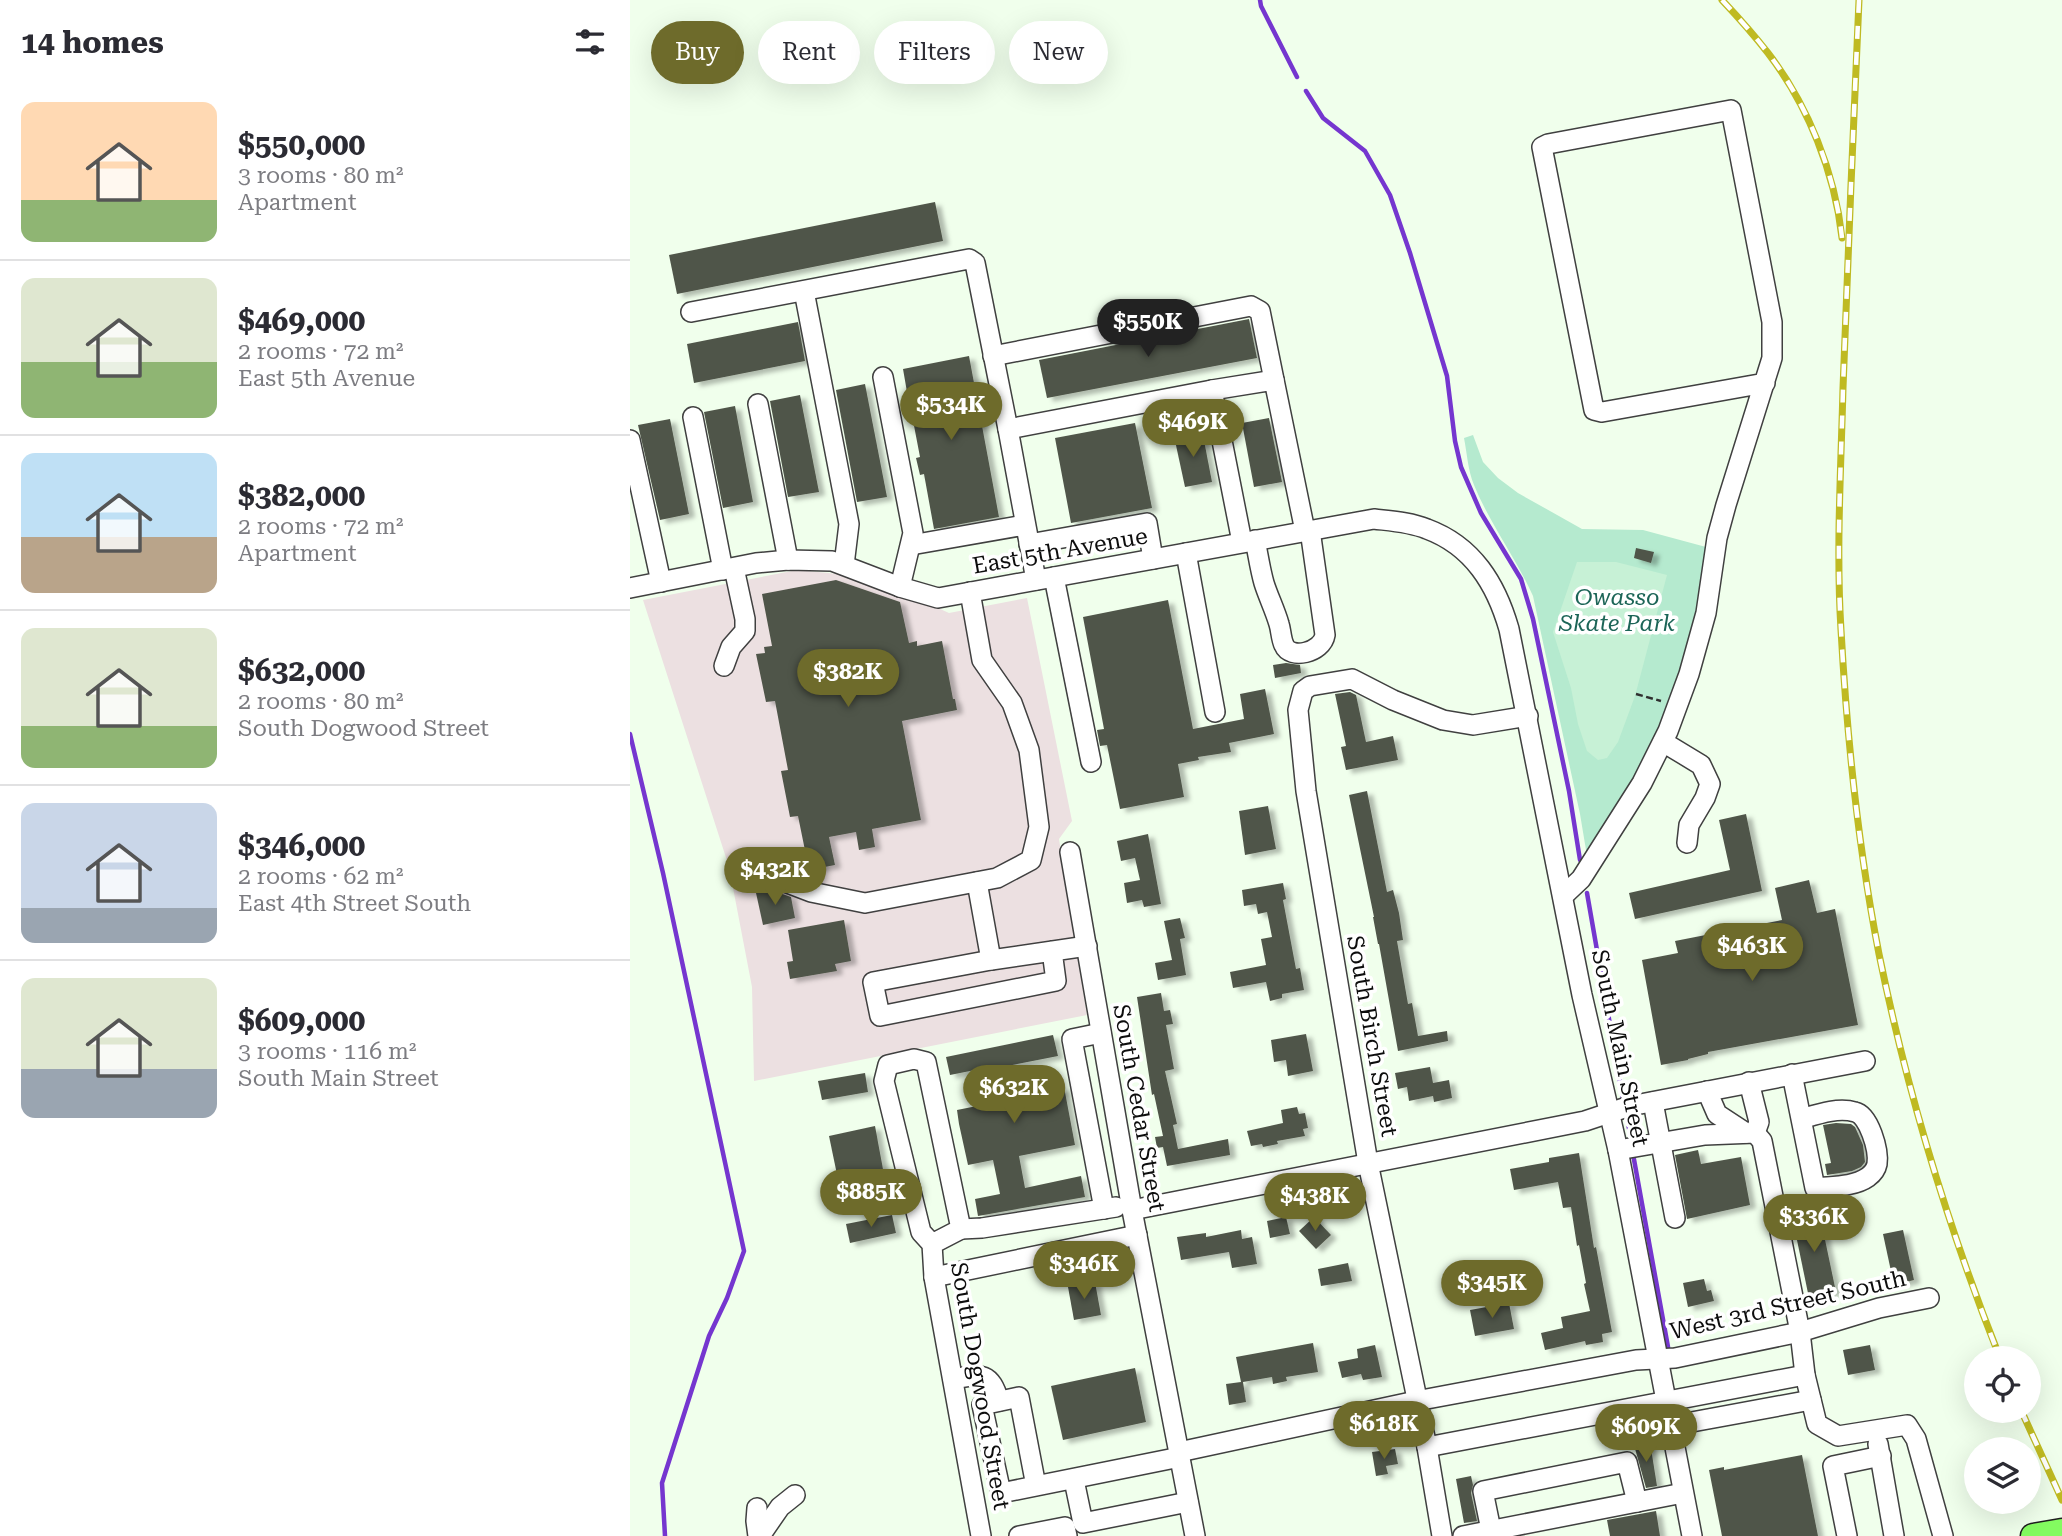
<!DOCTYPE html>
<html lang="en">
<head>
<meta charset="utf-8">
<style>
  :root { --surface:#fff; --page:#f2f2f3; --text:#2b2b33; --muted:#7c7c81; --line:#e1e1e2; --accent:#6e6b2b }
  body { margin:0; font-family:"Roboto Serif",serif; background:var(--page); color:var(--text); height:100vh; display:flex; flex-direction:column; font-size:26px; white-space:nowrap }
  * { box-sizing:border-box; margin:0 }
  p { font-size:23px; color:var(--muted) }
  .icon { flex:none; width:38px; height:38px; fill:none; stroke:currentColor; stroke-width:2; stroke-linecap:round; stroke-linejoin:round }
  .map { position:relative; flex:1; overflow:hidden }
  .side { display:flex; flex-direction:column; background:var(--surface); width:630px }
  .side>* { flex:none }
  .banner { position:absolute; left:21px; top:21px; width:665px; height:63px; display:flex; gap:14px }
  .buttons { position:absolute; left:1334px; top:1346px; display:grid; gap:14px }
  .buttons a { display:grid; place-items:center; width:77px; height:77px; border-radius:50%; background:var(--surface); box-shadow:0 7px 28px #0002; font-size:35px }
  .price { position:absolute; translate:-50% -60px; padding:0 16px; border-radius:24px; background:var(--accent); color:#fff; font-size:23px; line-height:46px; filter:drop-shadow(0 2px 4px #0008) }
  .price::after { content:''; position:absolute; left:50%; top:42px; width:21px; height:16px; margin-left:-10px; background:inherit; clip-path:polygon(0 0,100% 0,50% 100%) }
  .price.selected { background:#222; color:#fff }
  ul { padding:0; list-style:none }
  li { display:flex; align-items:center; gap:21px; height:175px; padding:0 21px }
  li+li { border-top:2px solid var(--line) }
  li span { display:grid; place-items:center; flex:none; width:196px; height:140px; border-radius:14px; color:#555 }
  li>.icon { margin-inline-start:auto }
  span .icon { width:84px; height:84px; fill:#fffc; stroke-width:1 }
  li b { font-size:30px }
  h2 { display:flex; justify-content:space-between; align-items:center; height:84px; padding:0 21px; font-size:30px }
  .pill { padding:0 24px; border-radius:32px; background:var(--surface); box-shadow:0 7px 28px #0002; font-size:24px; line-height:63px }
  .pill.selected { background:var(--accent); color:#fff }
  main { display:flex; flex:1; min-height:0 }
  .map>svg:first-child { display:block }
</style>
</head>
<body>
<main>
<section class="side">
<h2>14 homes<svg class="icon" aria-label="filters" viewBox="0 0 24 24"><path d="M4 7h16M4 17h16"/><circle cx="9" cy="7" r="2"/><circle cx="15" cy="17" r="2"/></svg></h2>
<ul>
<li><span style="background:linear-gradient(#ffd9b3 70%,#8fb573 0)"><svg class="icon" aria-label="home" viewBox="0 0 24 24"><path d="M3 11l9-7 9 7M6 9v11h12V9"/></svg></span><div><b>$550,000</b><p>3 rooms · 80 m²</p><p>Apartment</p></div></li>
<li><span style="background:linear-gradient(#dfe7d0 60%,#8fb573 0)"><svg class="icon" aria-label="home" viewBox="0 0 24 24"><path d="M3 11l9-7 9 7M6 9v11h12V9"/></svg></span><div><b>$469,000</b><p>2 rooms · 72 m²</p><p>East 5th Avenue</p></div></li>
<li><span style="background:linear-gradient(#bfe0f5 60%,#b9a48a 0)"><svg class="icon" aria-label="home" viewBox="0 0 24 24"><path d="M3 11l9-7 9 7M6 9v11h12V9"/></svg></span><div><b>$382,000</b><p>2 rooms · 72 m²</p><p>Apartment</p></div></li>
<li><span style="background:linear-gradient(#dfe7d0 70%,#8fb573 0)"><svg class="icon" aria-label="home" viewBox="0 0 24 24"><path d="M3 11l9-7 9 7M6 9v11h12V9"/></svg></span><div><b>$632,000</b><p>2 rooms · 80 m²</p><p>South Dogwood Street</p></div></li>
<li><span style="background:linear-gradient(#c9d6e8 75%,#9aa5b1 0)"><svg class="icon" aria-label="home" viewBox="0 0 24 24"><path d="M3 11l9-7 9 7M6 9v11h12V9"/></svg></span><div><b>$346,000</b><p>2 rooms · 62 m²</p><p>East 4th Street South</p></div></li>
<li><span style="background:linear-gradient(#dfe7d0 65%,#9aa5b1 0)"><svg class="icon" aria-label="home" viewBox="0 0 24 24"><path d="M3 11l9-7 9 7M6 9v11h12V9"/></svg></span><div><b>$609,000</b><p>3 rooms · 116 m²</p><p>South Main Street</p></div></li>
</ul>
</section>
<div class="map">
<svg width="1432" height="1536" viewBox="0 0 1432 1536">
  <defs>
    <filter id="shadow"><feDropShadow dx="6" dy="3.5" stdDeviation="2" flood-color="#0004"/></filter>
  </defs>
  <rect width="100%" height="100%" fill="#f0ffec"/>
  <polygon fill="#ece0e1" points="167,570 209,574 288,599 319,613 397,598 442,821 429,839 457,1015 124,1081 122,987 99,867 13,600"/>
  <path fill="#b5eacf" d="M843,435L853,462L868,478L888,493L952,529L1013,530L1076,547V571L1055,666L1032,727L1003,780L957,856L950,814L903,596C886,558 860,524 844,485C838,471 837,453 834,438Z"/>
  <polygon fill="#c7f1d6" points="947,562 986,562 1037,575 1005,696 988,742 977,758 968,760 957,751 948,724 941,688 923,632"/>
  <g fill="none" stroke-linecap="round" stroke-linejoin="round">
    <g stroke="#7536cf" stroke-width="4.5">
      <polyline points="630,0 631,6 667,77"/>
      <polyline points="676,91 693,118 735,151 760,195 780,253 817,376 825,441 831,467 851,513 891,579 903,619 939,791 950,860"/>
      <polyline points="0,734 33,873 114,1251 97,1298 79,1336 32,1483 35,1536"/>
      <polyline points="957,893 993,1099"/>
      <polyline points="996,1115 1001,1137"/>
      <polyline points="1003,1154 1038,1347"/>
    </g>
  </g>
  <g fill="#505549" filter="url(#shadow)">
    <polygon points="305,202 313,241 47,294 39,255"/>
    <polygon points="619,319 627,358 417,398 409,360"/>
    <polygon points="168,322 175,361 64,383 57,344"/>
    <polygon points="339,356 369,517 304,529 294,474 290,475 286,458 290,457 281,410 277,411 274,393 277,392 273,369"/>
    <polygon points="235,384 257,497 227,502 206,390"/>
    <polygon points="170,395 189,492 158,497 140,401"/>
    <polygon points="105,406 123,502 93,508 74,412"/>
    <polygon points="639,418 652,482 624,487 612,423"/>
    <polygon points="40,419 59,514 30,520 8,425"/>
    <polygon points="505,423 522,508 441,523 425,438"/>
    <polygon points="572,430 582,482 555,487 544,436"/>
    <polygon points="1006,548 1024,552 1021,563 1004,558"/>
    <polygon points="206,580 270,602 279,643 287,641 287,646 312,641 323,699 325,699 327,710 272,721 291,820 242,829 245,847 229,850 226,832 199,837 205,865 179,870 168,816 160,817 151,771 158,770 145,701 136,702 126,654 135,653 134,647 142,646 132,594"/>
    <polygon points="538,600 563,729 614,719 610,694 635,689 644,734 599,743 601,752 568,757 569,760 548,764 554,797 490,809 477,745 470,746 467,730 474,729 453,617"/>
    <polygon points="656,663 670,665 671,673 645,678 643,665"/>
    <polygon points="720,692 726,695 736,742 763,736 768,760 716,770 711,747 716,746 705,694"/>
    <polygon points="737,791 757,892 763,890 769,913 773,940 767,941 778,1004 782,1003 788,1036 817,1031 818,1041 768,1051 749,944 748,944 743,917 744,917 719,795"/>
    <polygon points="638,806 646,849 615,855 609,811"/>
    <polygon points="1116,814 1132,891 1005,919 999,893 1100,870 1089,820"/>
    <polygon points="518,834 531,904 514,907 512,900 497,903 494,883 510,880 505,858 491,861 487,841"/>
    <polygon points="1179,880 1187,913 1205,909 1228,1025 1078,1052 1078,1054 1058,1059 1058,1060 1031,1065 1012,960 1048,953 1045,941 1152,920 1145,888"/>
    <polygon points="653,883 656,899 653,900 666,969 670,968 674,990 652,994 652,998 640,1001 636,982 603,988 600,972 636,965 631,939 642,937 637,912 628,914 626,904 614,906 612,890"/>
    <polygon points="141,890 161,897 165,918 133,925 126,893"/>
    <polygon points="550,918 555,938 550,939 556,975 528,980 525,963 542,960 534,921"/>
    <polygon points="214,920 221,961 205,964 207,971 160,979 157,962 163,961 158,930"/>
    <polygon points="531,993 534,1011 540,1010 543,1024 536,1025 544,1069 535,1071 547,1124 543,1125 548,1149 598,1139 600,1155 537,1166 533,1147 527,1148 525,1137 533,1136 524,1094 522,1095 507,997"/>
    <polygon points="676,1034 683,1071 658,1076 656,1060 644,1062 641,1040"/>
    <polygon points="423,1035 428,1056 377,1066 383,1097 434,1087 445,1145 389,1156 395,1188 451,1176 455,1197 348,1216 345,1199 370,1194 363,1160 338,1165 329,1124 327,1110 352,1105 345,1070 320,1075 316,1057"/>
    <polygon points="800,1067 803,1083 819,1080 822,1098 804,1102 803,1096 779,1101 777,1087 768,1089 765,1073"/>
    <polygon points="235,1073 238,1092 192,1100 188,1081"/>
    <polygon points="667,1107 669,1114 675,1113 678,1128 673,1129 675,1136 647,1141 648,1144 633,1147 632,1144 621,1146 617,1131 653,1123 651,1110"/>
    <polygon points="1206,1123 1221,1124 1225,1127 1233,1145 1235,1162 1231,1167 1222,1171 1197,1175 1195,1164 1201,1163 1193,1125"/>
    <polygon points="245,1126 255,1180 210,1189 199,1136"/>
    <polygon points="1068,1150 1071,1164 1111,1157 1120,1205 1057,1219 1045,1155"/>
    <polygon points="949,1153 964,1248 966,1247 982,1332 972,1334 973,1342 956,1345 955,1341 915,1350 911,1333 933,1328 931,1317 960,1311 954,1284 956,1283 949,1245 947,1246 941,1207 933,1208 928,1182 884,1190 880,1169 919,1162 919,1158"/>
    <polygon points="1189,1211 1206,1292 1179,1298 1162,1216"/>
    <polygon points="262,1215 266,1233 220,1243 216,1224"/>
    <polygon points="656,1217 660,1234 640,1238 637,1221"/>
    <polygon points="684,1217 701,1235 686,1249 669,1231"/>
    <polygon points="611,1230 612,1239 622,1237 627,1264 602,1268 599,1252 551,1260 547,1237 576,1233 576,1237"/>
    <polygon points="1273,1230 1284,1280 1264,1285 1253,1234"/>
    <polygon points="718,1263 722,1281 691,1286 688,1269"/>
    <polygon points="1074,1279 1077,1291 1081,1290 1084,1301 1058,1307 1053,1283"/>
    <polygon points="465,1282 471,1315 444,1320 438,1287"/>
    <polygon points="879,1303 884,1329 845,1336 840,1310"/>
    <polygon points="683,1343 688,1372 656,1377 657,1381 643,1384 642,1377 613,1382 616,1402 599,1405 596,1384 611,1382 606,1357"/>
    <polygon points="745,1345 752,1377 733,1380 731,1374 712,1378 708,1362 728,1358 727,1349"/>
    <polygon points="1240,1345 1245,1370 1218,1375 1213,1350"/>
    <polygon points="505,1368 516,1422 433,1440 421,1386"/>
    <polygon points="1020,1442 1027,1486 1016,1488 1004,1445"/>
    <polygon points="765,1449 768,1464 756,1466 758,1474 746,1476 742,1452"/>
    <polygon points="1172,1455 1188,1536 1092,1536 1079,1470 1094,1467 1094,1470"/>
    <polygon points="841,1476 843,1485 841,1493 847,1521 834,1523 826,1479"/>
    <polygon points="1026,1511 1030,1536 980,1536 977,1520"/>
  </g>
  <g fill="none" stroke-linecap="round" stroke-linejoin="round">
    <g stroke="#404040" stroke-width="22">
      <g id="minor">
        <polyline points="174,291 219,524 214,565"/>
        <polyline points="61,312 339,259 345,263 378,429"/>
        <polyline points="363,356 621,306 630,311 644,380"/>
        <polyline points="253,377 283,533 270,587"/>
        <polyline points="582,390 644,380 675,531"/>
        <polyline points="128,404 158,560"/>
        <polyline points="63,417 93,570"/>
        <polyline points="0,440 31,582"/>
        <path d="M625,540C628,554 630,569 634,583C638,596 645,610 649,624C651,630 651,639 654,645C660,660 692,653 695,635L680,530"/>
        <polyline points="399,544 517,523 523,559"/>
        <polyline points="281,545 395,525"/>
        <polyline points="556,553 585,712"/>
        <polyline points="424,577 461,762"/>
        <polyline points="406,580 378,429 582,390 612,542"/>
        <path d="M0,588L126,563L158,560L202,561L270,587L308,598L744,519C761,521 780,522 797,529C843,546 866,584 879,629L952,995L988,1150L1062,1536"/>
        <polyline points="94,666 101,647 115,631 115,619 104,568"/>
        <polyline points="1033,742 1071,765 1080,784 1075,798 1059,825 1057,843"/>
        <polyline points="440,852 502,1210 565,1536"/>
        <polyline points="138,872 147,879 181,892 235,903 367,878 401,860 409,827 399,750 382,703 352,660 340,592"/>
        <polyline points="347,882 361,960"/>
        <polyline points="933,896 951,879 1012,783 1038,731 1059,674 1076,613 1087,538 1096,505 1142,358 1142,322 1101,110 918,144 912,147 964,410 972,412 1135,383"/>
        <polyline points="422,951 426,981 250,1016 243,982 361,960 457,946"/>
        <polyline points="471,1033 442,1039 474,1209"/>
        <path d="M1162,1074L1185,1188C1202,1186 1224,1187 1238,1177C1242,1174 1246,1169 1247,1164C1249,1150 1239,1115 1225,1112C1208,1107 1188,1114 1171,1119"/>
        <polyline points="1119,1082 1129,1122 1125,1133"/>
        <polyline points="1077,1091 1087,1114 1116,1133"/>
        <polyline points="1023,1102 1045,1218"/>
        <polyline points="988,1150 1075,1135 1125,1133 1132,1141 1170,1332 1175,1375 1187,1424 1208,1436 1277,1425 1286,1439 1313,1536"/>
        <polyline points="502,1210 955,1121 1000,1106 1235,1061"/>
        <polyline points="331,1229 352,1228 486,1207"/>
        <polyline points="302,1244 331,1229 296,1062 284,1059 258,1065 254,1081 291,1232 302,1244 304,1277 351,1536"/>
        <polyline points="304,1277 507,1235"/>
        <path d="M323,1379C351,1374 360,1371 369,1401"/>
        <polyline points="1040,1426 1181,1400"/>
        <polyline points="1248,1444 1264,1536"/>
        <polyline points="797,1447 1175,1375"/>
        <polyline points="549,1452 786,1401 1006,1360 1045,1358 1170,1332 1249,1308 1299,1298"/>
        <polyline points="444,1480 453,1523 558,1502"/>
        <polyline points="406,1486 389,1397 352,1405 371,1493 550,1457"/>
        <polyline points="127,1508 126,1521 128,1536"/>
        <polyline points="861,1530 853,1491 997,1462 1007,1502"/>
        <polyline points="130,1536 150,1507 165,1495"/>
        <polyline points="389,1536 435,1527 437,1536"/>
        <polyline points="812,1536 797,1447 738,1163 676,791 668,710 673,691 680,686 722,679 763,700 813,720 843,725 898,716"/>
        <polyline points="833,1536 1053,1493"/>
        <polyline points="1217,1536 1203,1466 1251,1456"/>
      </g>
    </g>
    <g stroke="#1e1e1e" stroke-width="27">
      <polyline id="major" points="1403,1536 1432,1531"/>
    </g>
    <polyline stroke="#2f2f2f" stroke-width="2.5" stroke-dasharray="7 3.5" stroke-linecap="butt" points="1006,694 1031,701"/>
    <use href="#minor" stroke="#fff" stroke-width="19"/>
    <use href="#major" stroke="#83fb60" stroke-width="24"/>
    <g stroke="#bfba22" stroke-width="7">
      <g id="rail">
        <path d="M1092,0C1108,17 1124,35 1138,53C1178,105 1205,173 1212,238"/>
        <path d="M1229,0C1223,129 1218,259 1213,388C1211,468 1206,550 1211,630C1217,738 1228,847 1249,954C1277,1091 1318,1227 1370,1358"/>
        <polyline points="1391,1410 1432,1500"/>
      </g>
    </g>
    <use href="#rail" stroke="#fff" stroke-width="4.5" stroke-dasharray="13" stroke-linecap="butt"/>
  </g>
  <g text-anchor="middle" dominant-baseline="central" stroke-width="7" stroke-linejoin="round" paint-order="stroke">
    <g font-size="23" fill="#0d0d0d" stroke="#fff">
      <text transform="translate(430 551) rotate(-10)">East 5th Avenue</text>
      <text transform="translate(742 1036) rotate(80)">South Birch Street</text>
      <text transform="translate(990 1048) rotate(78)">South Main Street</text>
      <text transform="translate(509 1108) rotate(80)">South Cedar Street</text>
      <text transform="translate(1158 1305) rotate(-13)">West 3rd Street South</text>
      <text transform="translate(350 1386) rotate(80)">South Dogwood Street</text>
    </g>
    <g font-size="23" font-style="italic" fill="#1c6557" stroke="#fff">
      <text x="987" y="597">Owasso<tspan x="987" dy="26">Skate Park</tspan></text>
    </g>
  </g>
</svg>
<div class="buttons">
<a><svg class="icon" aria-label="locate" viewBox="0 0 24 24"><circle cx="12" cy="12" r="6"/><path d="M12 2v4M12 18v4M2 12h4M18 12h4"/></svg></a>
<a><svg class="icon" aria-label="layers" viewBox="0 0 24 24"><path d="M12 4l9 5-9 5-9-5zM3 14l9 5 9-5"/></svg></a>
</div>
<b class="price selected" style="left:518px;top:359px">$550K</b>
<b class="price" style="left:321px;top:442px">$534K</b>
<b class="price" style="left:563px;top:459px">$469K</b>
<b class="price" style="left:218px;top:709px">$382K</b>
<b class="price" style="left:145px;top:907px">$432K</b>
<b class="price" style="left:1122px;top:983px">$463K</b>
<b class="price" style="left:384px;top:1125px">$632K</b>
<b class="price" style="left:241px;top:1229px">$885K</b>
<b class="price" style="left:685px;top:1233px">$438K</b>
<b class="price" style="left:1184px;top:1254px">$336K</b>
<b class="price" style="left:454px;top:1301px">$346K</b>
<b class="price" style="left:862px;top:1320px">$345K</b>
<b class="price" style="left:754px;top:1461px">$618K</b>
<b class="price" style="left:1016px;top:1464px">$609K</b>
<div class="banner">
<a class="pill selected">Buy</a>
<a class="pill">Rent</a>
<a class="pill">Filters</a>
<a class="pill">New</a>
</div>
</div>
</main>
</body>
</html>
